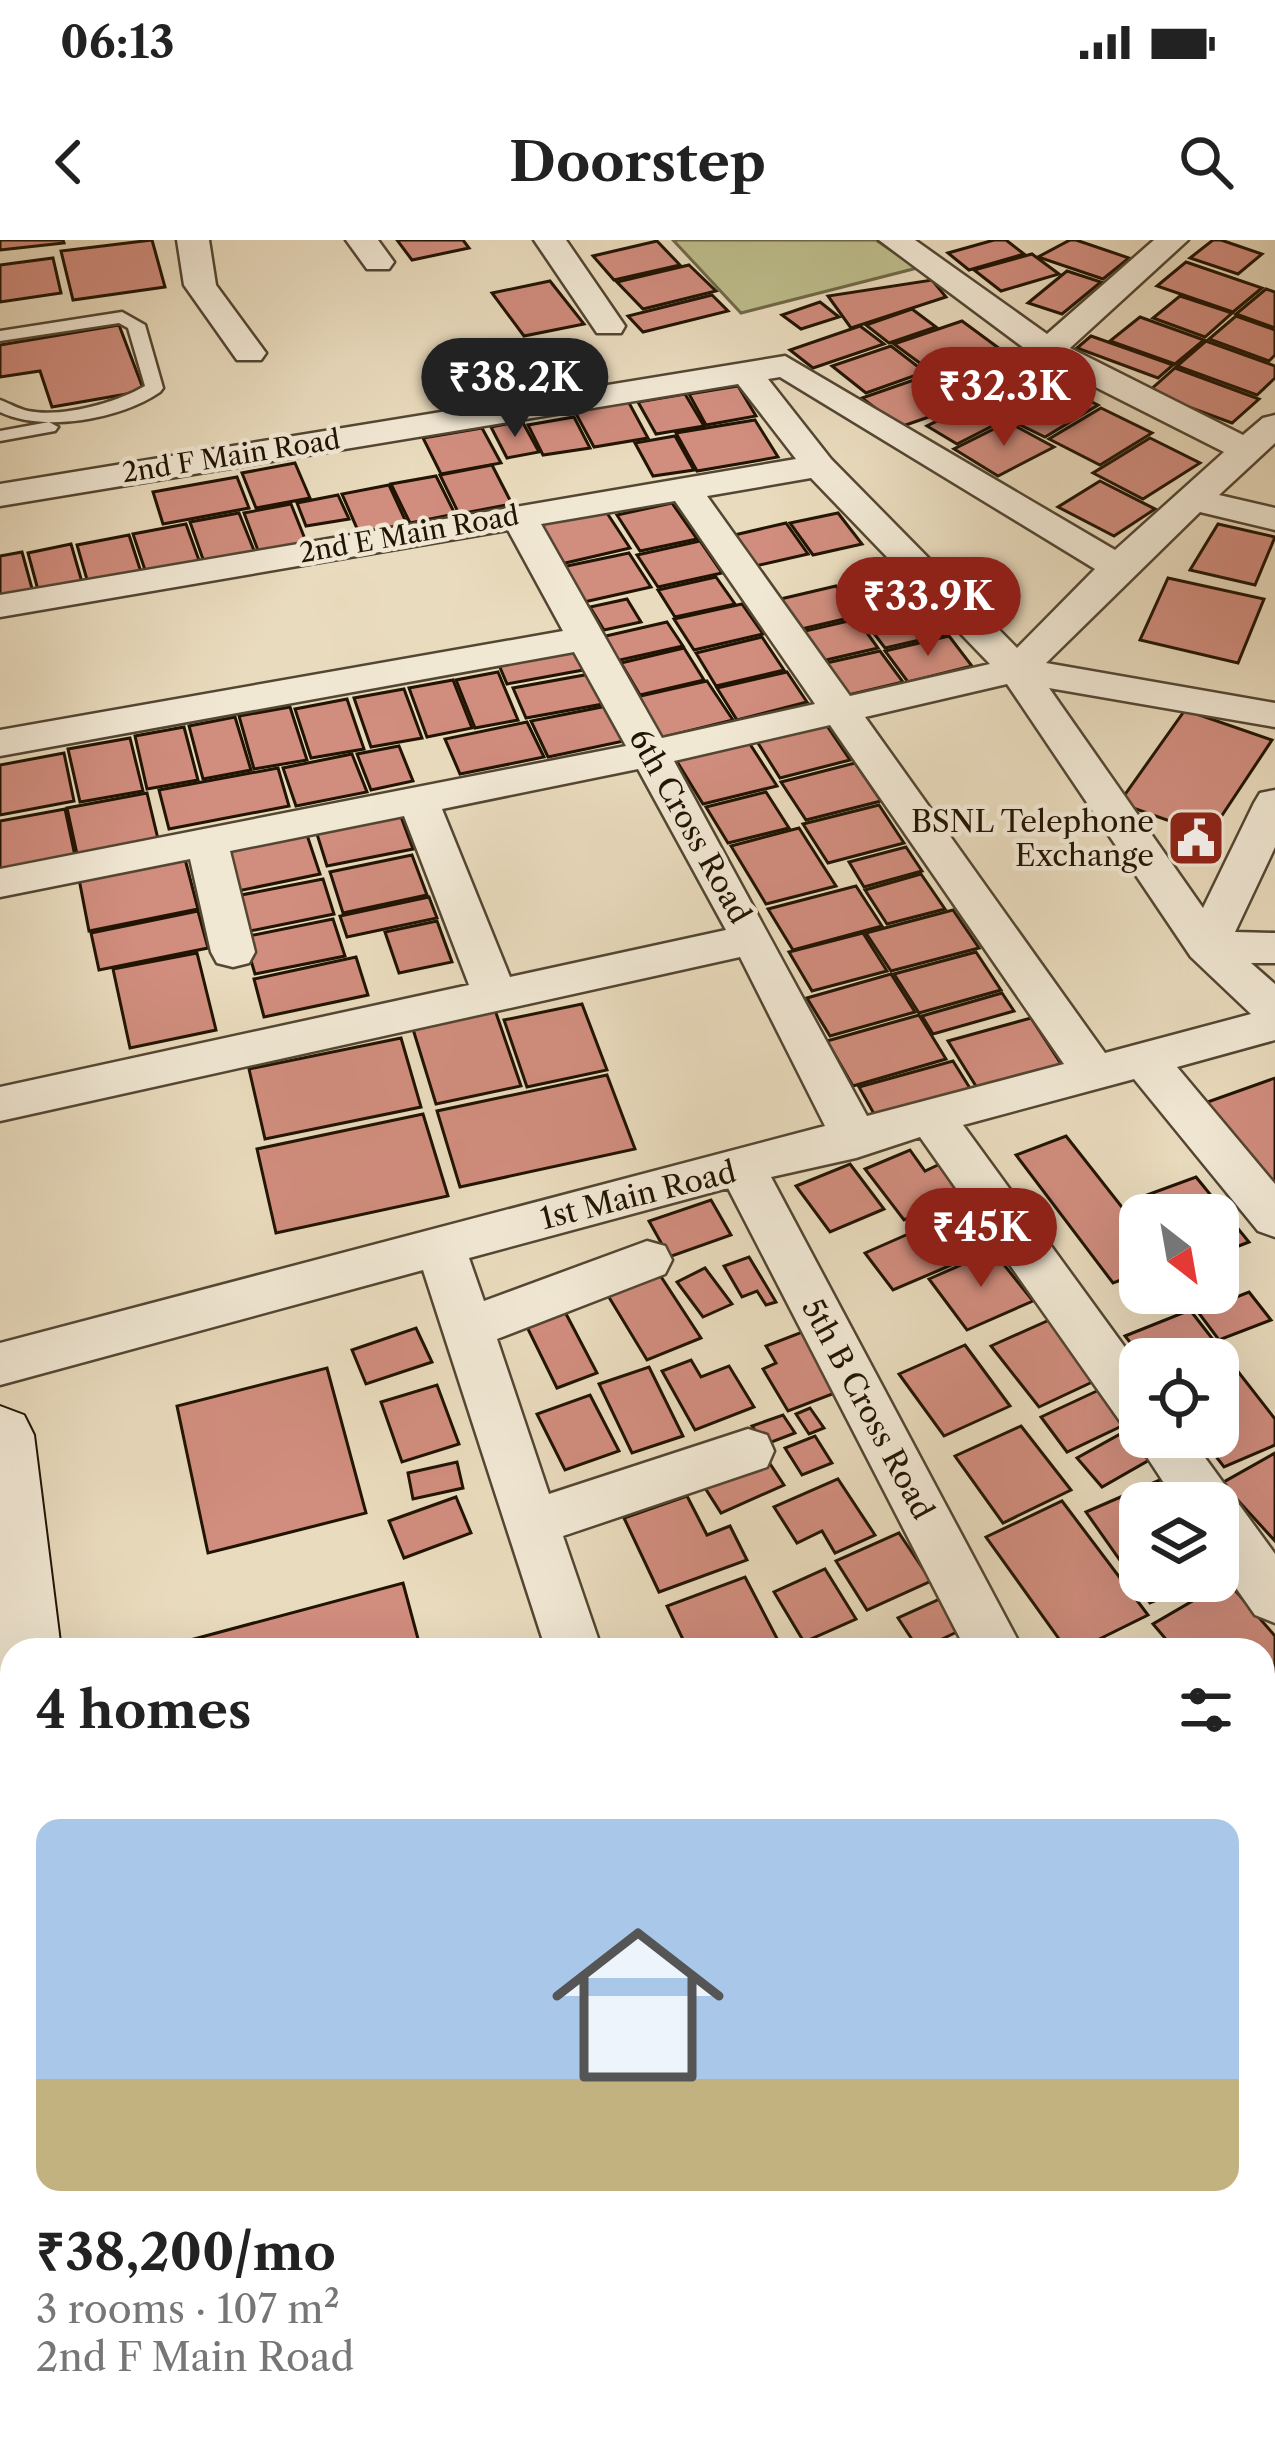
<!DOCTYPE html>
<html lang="en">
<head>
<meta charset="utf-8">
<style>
  :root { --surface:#fff; --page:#f2f2f2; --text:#222; --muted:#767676; --line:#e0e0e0; --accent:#8f2418 }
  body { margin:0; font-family:"Libre Caslon Text",serif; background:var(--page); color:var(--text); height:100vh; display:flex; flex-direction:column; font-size:45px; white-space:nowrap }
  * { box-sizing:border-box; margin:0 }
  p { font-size:39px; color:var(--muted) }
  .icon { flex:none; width:66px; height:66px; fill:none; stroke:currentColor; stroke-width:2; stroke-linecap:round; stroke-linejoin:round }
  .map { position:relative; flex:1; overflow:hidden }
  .sheet { position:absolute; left:0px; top:1398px; width:1275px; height:807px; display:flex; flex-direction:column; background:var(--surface); border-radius:36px 36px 0 0; box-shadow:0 12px 48px #0002 }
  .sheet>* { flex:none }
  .needle { width:78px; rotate:149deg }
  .fabs { position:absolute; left:1119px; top:954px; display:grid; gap:24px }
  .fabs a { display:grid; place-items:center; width:120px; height:120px; border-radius:24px; background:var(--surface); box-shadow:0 12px 48px #0002; font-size:60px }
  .price { position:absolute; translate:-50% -102px; padding:0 27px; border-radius:42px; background:var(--accent); color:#fff; font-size:39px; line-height:78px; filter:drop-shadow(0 3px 6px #0008) }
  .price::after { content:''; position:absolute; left:50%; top:72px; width:36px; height:27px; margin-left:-18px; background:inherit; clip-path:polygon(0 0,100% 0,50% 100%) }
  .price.active { background:#222; color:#fff }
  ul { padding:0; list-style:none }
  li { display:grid; align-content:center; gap:24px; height:636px; padding:0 36px }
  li+li { border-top:3px solid var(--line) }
  li span { display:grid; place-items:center; height:372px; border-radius:24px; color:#555 }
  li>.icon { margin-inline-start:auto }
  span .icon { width:216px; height:216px; fill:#fffc; stroke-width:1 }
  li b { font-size:51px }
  h2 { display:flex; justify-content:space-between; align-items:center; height:144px; padding:0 36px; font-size:51px }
  .status { display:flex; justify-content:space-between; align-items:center; height:84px; padding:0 60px; background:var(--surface); direction:ltr }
  .status svg { height:33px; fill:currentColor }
  header { display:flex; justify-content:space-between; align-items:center; height:156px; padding:0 36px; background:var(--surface); font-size:54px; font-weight:800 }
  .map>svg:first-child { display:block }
</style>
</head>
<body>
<div class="status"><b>06:13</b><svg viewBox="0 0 49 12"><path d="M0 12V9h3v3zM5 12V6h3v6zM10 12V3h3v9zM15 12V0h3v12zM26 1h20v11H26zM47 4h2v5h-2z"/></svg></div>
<header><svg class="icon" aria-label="back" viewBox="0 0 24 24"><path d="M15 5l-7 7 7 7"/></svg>Doorstep<svg class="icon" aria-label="search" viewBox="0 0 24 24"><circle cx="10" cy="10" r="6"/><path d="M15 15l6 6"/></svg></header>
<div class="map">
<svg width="1275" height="2203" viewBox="0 0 1275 2203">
  <rect width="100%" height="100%" fill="#e9dbbd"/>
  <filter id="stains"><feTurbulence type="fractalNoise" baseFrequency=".00167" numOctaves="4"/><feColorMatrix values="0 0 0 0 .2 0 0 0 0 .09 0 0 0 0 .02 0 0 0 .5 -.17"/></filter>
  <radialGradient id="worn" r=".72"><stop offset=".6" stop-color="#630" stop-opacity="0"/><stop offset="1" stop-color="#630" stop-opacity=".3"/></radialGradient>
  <polygon fill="#bebe8c" stroke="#706948" stroke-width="3" points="673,0 876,0 917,28 741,73"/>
  <g fill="#d18d7e" stroke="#211403" stroke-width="3">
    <polygon points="0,0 63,0 64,3 0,10"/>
    <polygon points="152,0 165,47 73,60 61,11"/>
    <polygon points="397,0 463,0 469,8 412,20"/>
    <polygon points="994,0 1006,0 1024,14 969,30 948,13"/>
    <polygon points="1070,0 1076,0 1129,18 1103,39 1038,17"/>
    <polygon points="1213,0 1221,0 1262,14 1238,34 1190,18"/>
    <polygon points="657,1 680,25 614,40 593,16"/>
    <polygon points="1032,14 1059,34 1001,51 974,30"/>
    <polygon points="53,18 61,53 0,62 0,25"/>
    <polygon points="1186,22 1262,48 1233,72 1157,46"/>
    <polygon points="689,25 716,51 643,69 617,42"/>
    <polygon points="1067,31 1101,42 1062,74 1028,63"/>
    <polygon points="932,40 946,57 851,88 828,56"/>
    <polygon points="550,41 584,84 524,96 492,53"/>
    <polygon points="1266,49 1275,52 1275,88 1236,74"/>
    <polygon points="712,55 728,71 643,92 628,76"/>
    <polygon points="1180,56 1232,73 1205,97 1153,78"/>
    <polygon points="820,62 839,77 801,89 782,75"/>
    <polygon points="912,69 936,87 889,103 866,85"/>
    <polygon points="1236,76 1275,90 1275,115 1269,121 1209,99"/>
    <polygon points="1140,77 1204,100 1175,124 1110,101"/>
    <polygon points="962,81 1000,109 932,132 894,104"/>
    <polygon points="119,85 144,151 52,167 40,131 0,137 0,105"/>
    <polygon points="860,86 884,104 813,128 790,110"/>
    <polygon points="1091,96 1173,125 1158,138 1077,108"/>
    <polygon points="1206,101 1275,126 1275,138 1257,155 1177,126"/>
    <polygon points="891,106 925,132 866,153 832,126"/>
    <polygon points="1011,114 1047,143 986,163 949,134"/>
    <polygon points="1175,128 1259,159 1232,183 1148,152"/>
    <polygon points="934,133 972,162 900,187 862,158"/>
    <polygon points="738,146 756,176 706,185 689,154"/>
    <polygon points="1060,146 1098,165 1045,197 1006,178"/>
    <polygon points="685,154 704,186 656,194 638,162"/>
    <polygon points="628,161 648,198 594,207 574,170"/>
    <polygon points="970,165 1000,182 957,204 927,186"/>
    <polygon points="1101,168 1152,193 1100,225 1049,199"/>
    <polygon points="574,177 590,208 543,215 528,185"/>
    <polygon points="755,180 778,217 697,231 676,193"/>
    <polygon points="522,181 539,212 507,218 491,187"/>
    <polygon points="1008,182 1054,207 998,236 954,209"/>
    <polygon points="482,188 501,223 441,234 423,198"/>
    <polygon points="675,196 694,230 653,236 635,203"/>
    <polygon points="1150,198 1200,223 1143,259 1093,233"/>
    <polygon points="295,223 310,258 256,268 242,233"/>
    <polygon points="492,225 512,264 459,274 440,235"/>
    <polygon points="436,236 455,274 410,283 391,244"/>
    <polygon points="237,237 249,268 163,284 153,252"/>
    <polygon points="1100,241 1155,269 1114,296 1058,267"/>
    <polygon points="389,245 407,284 359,293 342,254"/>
    <polygon points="338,255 349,279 306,286 297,263"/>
    <polygon points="672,263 697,299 640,311 617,275"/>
    <polygon points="291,264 307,304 259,313 244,273"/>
    <polygon points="605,270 630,308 561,324 537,285"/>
    <polygon points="239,273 255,313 204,322 190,282"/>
    <polygon points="838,273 862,304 813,315 790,283"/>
    <polygon points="786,283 808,314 751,327 730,296"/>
    <polygon points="186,284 200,323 146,333 133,294"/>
    <polygon points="1218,284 1275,297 1255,345 1190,330"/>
    <polygon points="129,295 141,332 88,343 77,305"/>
    <polygon points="700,301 722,333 658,347 637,315"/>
    <polygon points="71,304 82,342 38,350 28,313"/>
    <polygon points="22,312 33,352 0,359 0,316"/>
    <polygon points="629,313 651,347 584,362 562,327"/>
    <polygon points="900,333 908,343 851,356 843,346"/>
    <polygon points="716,337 735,364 675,377 658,350"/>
    <polygon points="1168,338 1264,359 1238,423 1140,400"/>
    <polygon points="910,345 923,362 862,376 850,359"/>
    <polygon points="836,346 857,376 793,391 772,361"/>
    <polygon points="627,359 641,382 604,390 590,367"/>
    <polygon points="742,364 763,394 694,410 674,379"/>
    <polygon points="924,365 946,394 885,408 863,379"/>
    <polygon points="857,379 878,408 813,423 792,394"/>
    <polygon points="667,382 683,406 611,422 597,398"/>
    <polygon points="949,396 972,426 908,442 885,411"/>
    <polygon points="762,397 784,430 716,446 696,413"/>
    <polygon points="572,405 583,430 507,444 496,418"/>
    <polygon points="684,408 704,440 640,455 621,423"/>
    <polygon points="880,411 903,442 844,456 822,424"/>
    <polygon points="498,432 518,480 475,488 456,440"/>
    <polygon points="787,432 807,462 737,480 717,448"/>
    <polygon points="590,434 603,464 526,478 513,448"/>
    <polygon points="453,440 472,488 427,497 409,448"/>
    <polygon points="707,441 733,480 660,498 636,457"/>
    <polygon points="404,449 422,498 371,507 354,458"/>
    <polygon points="347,459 364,509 311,518 295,469"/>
    <polygon points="607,466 624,501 548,517 531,481"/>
    <polygon points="290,467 307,520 254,529 239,476"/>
    <polygon points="1185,470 1272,500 1209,595 1119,563"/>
    <polygon points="235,477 251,530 203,539 189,486"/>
    <polygon points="527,482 544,517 460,534 445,499"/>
    <polygon points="825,483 850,520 780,538 756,500"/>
    <polygon points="184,487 198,540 147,549 135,496"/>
    <polygon points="130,498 143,551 80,562 68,509"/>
    <polygon points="746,498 777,546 703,564 673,515"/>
    <polygon points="399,506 413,541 371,550 357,514"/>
    <polygon points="64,513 74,561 0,575 0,525"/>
    <polygon points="352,514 367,552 296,566 283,528"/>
    <polygon points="855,523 881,561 806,580 781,542"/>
    <polygon points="278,528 289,566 169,589 159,550"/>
    <polygon points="766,552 789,588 728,603 706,567"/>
    <polygon points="147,553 158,599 77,614 67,568"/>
    <polygon points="879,565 904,603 828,623 803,584"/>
    <polygon points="65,569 75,616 0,630 0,581"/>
    <polygon points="400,574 413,609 327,626 316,591"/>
    <polygon points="799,588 836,646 766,664 731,606"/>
    <polygon points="307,595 320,634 228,653 217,612"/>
    <polygon points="906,607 922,631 864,647 849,622"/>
    <polygon points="412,615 427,655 343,673 330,632"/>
    <polygon points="185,619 198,669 89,691 79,639"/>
    <polygon points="921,634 945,669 887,684 865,650"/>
    <polygon points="323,639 334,674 240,693 231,657"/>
    <polygon points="856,646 882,686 793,710 768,669"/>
    <polygon points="429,657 437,678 347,697 340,676"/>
    <polygon points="953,670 979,708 891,731 866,693"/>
    <polygon points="198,671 208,708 99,730 91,693"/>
    <polygon points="333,679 345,716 255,734 244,697"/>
    <polygon points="437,681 452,722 399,733 385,692"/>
    <polygon points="863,693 887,731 812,751 789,712"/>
    <polygon points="976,712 1001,750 919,773 894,734"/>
    <polygon points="197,713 216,790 130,808 113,729"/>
    <polygon points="356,717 368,755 264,777 254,739"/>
    <polygon points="891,734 915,772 830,796 807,758"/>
    <polygon points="1002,753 1014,771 933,794 922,776"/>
    <polygon points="582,764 607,830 527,847 504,780"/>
    <polygon points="495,770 521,846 436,864 412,786"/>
    <polygon points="919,775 946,819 853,846 827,801"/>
    <polygon points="1031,778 1063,827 979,851 948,801"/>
    <polygon points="401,798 421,867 265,899 249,829"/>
    <polygon points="953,821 973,853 878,881 859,847"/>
    <polygon points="607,835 635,909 460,947 437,871"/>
    <polygon points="1275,838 1275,952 1202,864"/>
    <polygon points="423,874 448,956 276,993 257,909"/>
    <polygon points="1066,896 1140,990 1140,1033 1113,1043 1016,915"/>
    <polygon points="910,910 925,931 942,923 966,953 904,980 865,929"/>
    <polygon points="850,924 884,969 830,992 796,946"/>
    <polygon points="1196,937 1249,1002 1218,1014 1218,975 1148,975 1136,959"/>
    <polygon points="711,960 731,995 669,1017 649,981"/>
    <polygon points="947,977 977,1014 893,1050 865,1013"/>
    <polygon points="993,1011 1033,1061 967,1090 929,1039"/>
    <polygon points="749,1017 776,1062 766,1065 757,1051 742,1057 724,1026"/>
    <polygon points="705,1028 732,1064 703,1077 677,1042"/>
    <polygon points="656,1029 701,1098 647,1120 604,1049"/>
    <polygon points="1249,1052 1271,1080 1219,1100 1198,1072"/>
    <polygon points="564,1070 597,1133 557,1148 525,1083"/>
    <polygon points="1190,1070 1275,1179 1275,1205 1224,1227 1201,1197 1218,1197 1218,1119 1143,1119 1125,1096"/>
    <polygon points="1056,1077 1103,1137 1039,1167 991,1106"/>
    <polygon points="416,1088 432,1122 366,1144 352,1110"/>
    <polygon points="810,1089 848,1148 788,1171 763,1129 776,1123 766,1106"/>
    <polygon points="965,1105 1010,1166 944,1196 899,1134"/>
    <polygon points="691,1120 701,1137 729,1126 754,1167 695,1190 662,1131"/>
    <polygon points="649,1127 683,1196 632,1213 599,1144"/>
    <polygon points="327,1128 366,1273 208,1313 177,1166"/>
    <polygon points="437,1145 459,1204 402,1222 381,1162"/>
    <polygon points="1099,1150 1126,1184 1067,1212 1041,1177"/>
    <polygon points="590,1155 619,1211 565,1230 537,1174"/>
    <polygon points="810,1168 824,1188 809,1194 796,1174"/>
    <polygon points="783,1175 795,1193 748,1211 757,1193 752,1186"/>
    <polygon points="1021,1186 1071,1250 1003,1283 955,1216"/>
    <polygon points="1133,1187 1158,1215 1102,1247 1077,1218"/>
    <polygon points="815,1196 832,1223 802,1235 785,1208"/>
    <polygon points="761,1210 784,1245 721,1273 698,1237"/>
    <polygon points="1275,1213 1275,1301 1222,1243"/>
    <polygon points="457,1222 463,1248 413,1259 408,1233"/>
    <polygon points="1164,1238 1182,1263 1140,1263 1140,1341 1201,1341 1150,1363 1086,1272"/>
    <polygon points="838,1239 875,1295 835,1313 822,1291 797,1303 774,1267"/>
    <polygon points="687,1256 707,1295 730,1286 747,1320 659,1352 624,1278"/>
    <polygon points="456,1257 471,1293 404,1318 389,1281"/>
    <polygon points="1062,1261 1148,1375 1077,1410 1067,1410 986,1297"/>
    <polygon points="899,1293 931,1341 867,1370 836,1321"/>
    <polygon points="825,1329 856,1379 804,1402 774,1352"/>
    <polygon points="745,1337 783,1410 688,1410 667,1366"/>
    <polygon points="1227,1341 1275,1396 1275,1452 1263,1459 1263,1410 1175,1410 1153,1384"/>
    <polygon points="403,1343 421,1410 153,1410"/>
    <polygon points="940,1359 961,1390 919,1410 898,1378"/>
    <polygon points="1263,1738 1275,1741 1275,1848 1263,1846"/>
    <polygon points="1263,2013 1275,2015 1275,2135 1263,2133"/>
    <polygon points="798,2193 875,2193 874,2203 796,2203"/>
  </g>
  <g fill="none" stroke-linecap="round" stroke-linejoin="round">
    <g stroke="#534632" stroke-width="5">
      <g id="lane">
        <path d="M122,72L145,85L163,148L160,152C121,179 44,193 0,172V160C9,163 18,169 28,171C61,178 116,163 145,146L128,88L119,83L0,101V91Z"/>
        <polygon points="49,182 58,187 55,191 0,201 0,191"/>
      </g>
    </g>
    <g stroke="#534632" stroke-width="5">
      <g id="street">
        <polygon points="177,0 209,0 216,45 266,113 261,120 237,120 184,45"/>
        <polygon points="346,0 378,0 394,22 389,29 367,29"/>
        <polygon points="534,0 566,0 625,86 621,93 597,93"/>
        <path d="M879,0H915L1047,94L1154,0H1188L1070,108L1243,195L1263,178L1275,175V203L1219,255L1275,268V290L1200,272L1046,423L1275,463V487L1049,448L1203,668L1254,563L1260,553L1275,550V607L1235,692L1275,693V723H1251L1275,744V800L1177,827L1275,944V997L1258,991L1134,839L963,885L1140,1128V1197H1190L1275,1314V1383L1255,1375L1218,1322V1263H1177L1134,1197L1137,1190L1122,1184L920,897L856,918L771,937L1023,1410H966L728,948L469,1018L484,1061L647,1001L665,1006L672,1020L665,1034L497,1099L549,1254L748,1189L767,1195L774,1211L767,1227L563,1296L602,1410H546L423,1030L0,1145V1103L825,886L740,717L0,881V847L469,745L404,576L230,611L255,712L249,723L233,727L217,723L211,712L190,619L0,657V629L626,506L574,412L0,516V490L563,391L508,290L0,377V355L796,219L738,144L0,266V244L785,116L1115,310L1224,212L1036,117ZM780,137L1095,329L1017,408L831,219L768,139ZM811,238L990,424L850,456L707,256ZM675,261L815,464L662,498L541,284ZM1007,444L1191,717L1251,774L1105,813L865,477ZM830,485L1064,824L867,876L674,521ZM638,529L726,690L510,737L442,569Z"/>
        <polygon points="87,2193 157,2193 160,2203 90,2203"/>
        <polygon points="601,2193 671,2193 675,2203 605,2203"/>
        <polygon points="987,2193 1057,2193 1058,2203 988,2203"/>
      </g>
    </g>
    <g stroke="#211403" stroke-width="4">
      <g id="secondary">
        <polygon points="0,1166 24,1175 34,1195 61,1410 12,1410 12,1438 0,1434"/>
        <polygon points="1275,1501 1275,1574 1263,1579 1263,1506"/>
        <polygon points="12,2166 12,2193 99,2193 95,2203 0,2203 0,2184"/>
      </g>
    </g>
    <use href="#lane" fill="#f1e8d4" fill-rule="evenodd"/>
    <use href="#street" fill="#f1e8d4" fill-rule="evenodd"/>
    <use href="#secondary" fill="#f1e8d4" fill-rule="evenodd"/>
  </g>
  <defs>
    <g id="civic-square" transform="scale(3)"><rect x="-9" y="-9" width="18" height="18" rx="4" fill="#8f2418" stroke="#f1e8d4"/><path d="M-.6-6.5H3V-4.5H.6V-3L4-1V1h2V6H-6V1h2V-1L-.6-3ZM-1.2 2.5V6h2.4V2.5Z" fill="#fff"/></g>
  </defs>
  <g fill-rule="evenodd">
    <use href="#civic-square" x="1196" y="598"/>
  </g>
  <g text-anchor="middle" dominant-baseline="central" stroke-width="9" stroke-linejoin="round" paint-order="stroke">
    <g font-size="27" fill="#211403" stroke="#f1e8d4">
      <text transform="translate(231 216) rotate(-9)">2nd F Main Road</text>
      <text transform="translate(409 294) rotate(-10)">2nd E Main Road</text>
    </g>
    <g font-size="30" fill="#211403" stroke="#f1e8d4" text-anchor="end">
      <text x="1154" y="581">BSNL Telephone<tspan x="1154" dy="34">Exchange</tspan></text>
    </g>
    <g font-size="30" fill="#211403" stroke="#f1e8d4">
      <text transform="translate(690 586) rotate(61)">6th Cross Road</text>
      <text transform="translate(638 955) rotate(-14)">1st Main Road</text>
      <text transform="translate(868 1169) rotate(62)">5th B Cross Road</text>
    </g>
  </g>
  <rect width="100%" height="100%" filter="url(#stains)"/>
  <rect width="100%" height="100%" fill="url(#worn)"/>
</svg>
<div class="fabs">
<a><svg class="needle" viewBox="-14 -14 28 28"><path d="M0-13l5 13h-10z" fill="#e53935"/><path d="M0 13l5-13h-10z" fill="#767676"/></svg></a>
<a><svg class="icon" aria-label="locate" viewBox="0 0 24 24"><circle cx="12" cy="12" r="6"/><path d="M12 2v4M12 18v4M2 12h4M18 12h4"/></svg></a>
<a><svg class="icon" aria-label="layers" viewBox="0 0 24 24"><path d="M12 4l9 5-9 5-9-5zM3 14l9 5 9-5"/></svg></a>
</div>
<b class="price active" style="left:515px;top:200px">₹38.2K</b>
<b class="price" style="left:1004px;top:209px">₹32.3K</b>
<b class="price" style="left:928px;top:419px">₹33.9K</b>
<b class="price" style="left:981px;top:1050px">₹45K</b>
<section class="sheet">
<h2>4 homes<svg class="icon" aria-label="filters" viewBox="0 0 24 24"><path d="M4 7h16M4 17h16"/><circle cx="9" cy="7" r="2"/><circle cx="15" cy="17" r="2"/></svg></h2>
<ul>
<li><span style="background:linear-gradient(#a9c7e8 70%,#c2b280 0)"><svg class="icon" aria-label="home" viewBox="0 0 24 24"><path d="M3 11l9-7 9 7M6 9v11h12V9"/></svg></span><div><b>₹38,200/mo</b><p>3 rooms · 107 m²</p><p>2nd F Main Road</p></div></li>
</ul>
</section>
</div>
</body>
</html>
